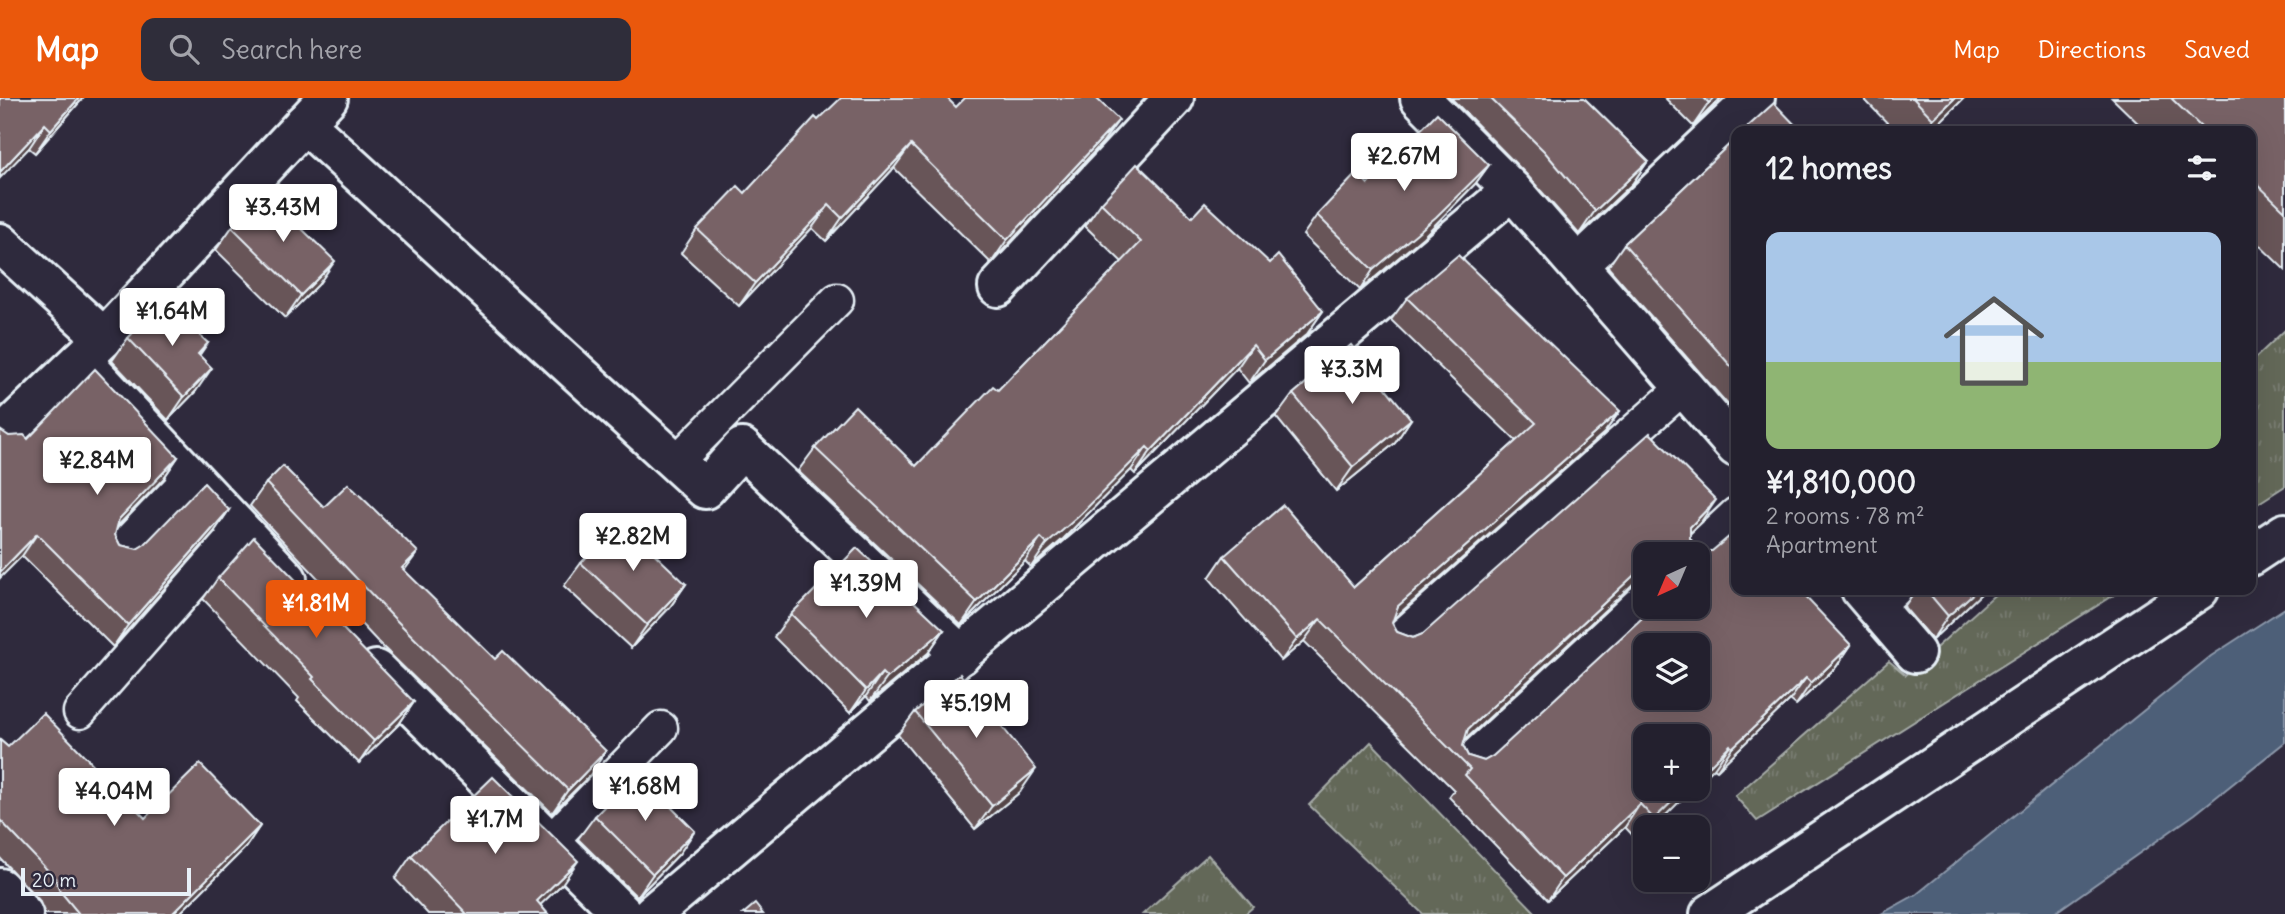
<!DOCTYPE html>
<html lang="en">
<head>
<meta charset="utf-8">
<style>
  :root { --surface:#23202e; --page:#2f2d3a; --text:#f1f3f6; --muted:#a3a3aa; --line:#403e4a; --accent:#ea580c }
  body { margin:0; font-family:Delius,sans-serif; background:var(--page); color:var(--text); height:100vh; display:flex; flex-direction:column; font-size:26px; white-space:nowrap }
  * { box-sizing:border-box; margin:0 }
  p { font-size:23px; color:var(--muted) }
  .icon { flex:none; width:38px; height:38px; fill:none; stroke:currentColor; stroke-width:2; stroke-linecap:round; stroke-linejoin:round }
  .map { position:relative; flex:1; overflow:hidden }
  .details { position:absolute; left:1731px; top:28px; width:525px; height:469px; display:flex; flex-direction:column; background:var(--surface); border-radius:14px; box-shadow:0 7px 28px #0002,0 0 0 2px var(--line) }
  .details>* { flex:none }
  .needle { width:46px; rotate:224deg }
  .tools { position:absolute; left:1633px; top:444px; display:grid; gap:14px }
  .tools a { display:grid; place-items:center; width:77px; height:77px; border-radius:14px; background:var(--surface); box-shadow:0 7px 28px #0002,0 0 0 2px var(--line); font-size:35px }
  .scale { position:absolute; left:21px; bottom:18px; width:170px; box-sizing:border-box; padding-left:7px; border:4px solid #e8f1f8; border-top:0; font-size:19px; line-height:24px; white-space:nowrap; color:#e8f1f8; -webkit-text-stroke:5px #2f2a3d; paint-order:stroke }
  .price { position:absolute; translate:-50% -60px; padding:0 16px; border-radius:7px; background:#fff; color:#222; font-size:23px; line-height:46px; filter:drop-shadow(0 2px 4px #0008) }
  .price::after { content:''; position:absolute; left:50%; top:42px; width:21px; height:16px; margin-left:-10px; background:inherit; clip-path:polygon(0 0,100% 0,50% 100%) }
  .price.active { background:var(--accent); color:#fff }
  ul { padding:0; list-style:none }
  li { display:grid; align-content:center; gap:14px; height:371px; padding:0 35px }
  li+li { border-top:2px solid var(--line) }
  li span { display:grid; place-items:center; height:217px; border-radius:14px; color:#555 }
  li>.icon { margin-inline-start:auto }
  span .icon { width:126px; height:126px; fill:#fffc; stroke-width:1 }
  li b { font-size:30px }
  h2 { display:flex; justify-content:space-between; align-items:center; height:84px; padding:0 35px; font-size:30px }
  header { display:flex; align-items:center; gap:42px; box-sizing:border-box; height:98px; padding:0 35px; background:var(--accent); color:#fff }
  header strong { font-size:33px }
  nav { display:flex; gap:38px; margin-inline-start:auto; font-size:24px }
  .search { width:490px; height:63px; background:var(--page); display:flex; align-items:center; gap:18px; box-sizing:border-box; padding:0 24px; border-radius:14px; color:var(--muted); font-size:26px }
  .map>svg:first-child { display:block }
</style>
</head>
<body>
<header>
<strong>Map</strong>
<div class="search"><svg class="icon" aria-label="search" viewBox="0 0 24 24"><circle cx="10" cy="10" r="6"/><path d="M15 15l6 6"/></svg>Search here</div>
<nav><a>Map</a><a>Directions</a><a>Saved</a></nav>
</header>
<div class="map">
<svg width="2285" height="816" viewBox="0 0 2285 816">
  <defs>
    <pattern id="grass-tufts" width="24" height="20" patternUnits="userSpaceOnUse" patternTransform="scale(1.75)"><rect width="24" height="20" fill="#636759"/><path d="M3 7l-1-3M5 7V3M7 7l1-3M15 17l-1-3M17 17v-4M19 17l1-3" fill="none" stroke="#797d72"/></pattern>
  </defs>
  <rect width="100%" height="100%" fill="#2f2a3d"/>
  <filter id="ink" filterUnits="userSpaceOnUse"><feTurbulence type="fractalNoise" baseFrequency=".0143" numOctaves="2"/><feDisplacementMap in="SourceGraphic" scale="14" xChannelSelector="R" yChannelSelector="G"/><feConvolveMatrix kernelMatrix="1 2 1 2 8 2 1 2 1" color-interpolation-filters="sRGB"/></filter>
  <g filter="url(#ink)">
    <g fill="url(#grass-tufts)" stroke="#a6aca8" stroke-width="2">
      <polygon points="2285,232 2285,388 2251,410 2251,264"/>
      <polygon points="2000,492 2122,492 1757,723 1735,698 1889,563 1906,577"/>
      <polygon points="1371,644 1537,816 1423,816 1309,707"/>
      <polygon points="1208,757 1253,809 1245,816 1143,816"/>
    </g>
    <polygon fill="#4e5e78" stroke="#8c99ab" stroke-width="2" points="2285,510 2285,644 2195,716 2053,816 1881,816 1917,796 2211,558"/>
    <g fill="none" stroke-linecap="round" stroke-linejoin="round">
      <g stroke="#e8f1f8" stroke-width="37">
        <g id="lane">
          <polyline points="675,365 837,202"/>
          <polyline points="117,455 192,377"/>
          <polyline points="1692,457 1736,416"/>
          <polyline points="1876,510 1895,492"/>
          <polyline points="1395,544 1684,289"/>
          <polyline points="80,614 240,432"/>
          <polyline points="1465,667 1645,500"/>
          <polyline points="550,744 661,630"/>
        </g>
      </g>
      <g stroke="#e8f1f8" stroke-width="44">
        <g id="street">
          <polyline points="304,25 705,391 742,350 961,557"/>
          <polyline points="1512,92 1736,349"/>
          <polyline points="0,145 104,240"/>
          <polyline points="1578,167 1755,0"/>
          <polyline points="998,189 1174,0"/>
          <polyline points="81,262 287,481"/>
          <polyline points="0,339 104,240 328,0"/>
          <polyline points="2250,458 2285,435"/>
          <polyline points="1861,492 1915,555"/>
          <polyline points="376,572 623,816"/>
          <polyline points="0,790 23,816"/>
          <polyline points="652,816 1512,92 1420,0"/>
          <polyline points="1710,816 2199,492"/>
        </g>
      </g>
      <use href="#lane" stroke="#2f2a3d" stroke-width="32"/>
      <use href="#street" stroke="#2f2a3d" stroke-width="38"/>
    </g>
    <g fill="#675458" stroke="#e8f1f8" stroke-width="2" fill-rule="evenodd">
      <polygon points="0,0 80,4 35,55 29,50"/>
      <polygon points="1451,0 1584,0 1648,63 1632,86 1579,136 1527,77"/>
      <polygon points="1665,0 1721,0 1693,28"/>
      <polygon points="1863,0 1964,0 1931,33 1895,33"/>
      <polygon points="2112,0 2285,0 2285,172 2250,138 2250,33 2146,33"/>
      <polygon points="956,9 1102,45 991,165 894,70 826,143 812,130 739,208 681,155 697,131 745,95 818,22"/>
      <polygon points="1736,40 1736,316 1608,169 1624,146"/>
      <polygon points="1489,67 1475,86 1423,139 1360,192 1303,137 1317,117"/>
      <polygon points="1101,105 1192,119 1270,165 1323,213 1307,236 1249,285 1237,270 1135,376 1131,372 1063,441 1031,469 1025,463 961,527 798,373 815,350 916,368 998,292 1122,164 1085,128"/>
      <polygon points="232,129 318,187 285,220 216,152"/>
      <path d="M1407,200L1620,313L1604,335L1394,520L1392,525L1397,534L1413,540L1701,424L1690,435V440L1695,448L1851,547L1836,569L1796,607L1790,602L1717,672L1714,670L1698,686V639L1692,691L1653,730H1645V738L1639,744L1625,729L1548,802L1449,699L1454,692L1304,543L1281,563L1209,480L1224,458L1354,489L1516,343L1391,222ZM1645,457H1698V509L1493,658L1484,663L1468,658L1463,648L1464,642L1633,486L1645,483Z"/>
      <polygon points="128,240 208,245 199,258 196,293 168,322 112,263"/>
      <polygon points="1293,296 1411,321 1395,345 1336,393 1276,319"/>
      <polygon points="9,338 28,341 178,359 163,381 117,429 115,437 120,447 137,451 229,412 214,434 113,549 22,458"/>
      <polygon points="266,385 324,409 405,473 590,677 552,715 378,544 250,408"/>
      <polygon points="581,465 686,486 670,509 631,550 564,488"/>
      <polygon points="218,480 414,604 399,626 359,665 297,603 299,600 203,501"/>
      <polygon points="1913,492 1985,492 1932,542 1904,509 1913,496"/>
      <polygon points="791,516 944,532 928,555 870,603 866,598 850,615 774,539"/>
      <polygon points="915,614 1020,694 975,731 898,637"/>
      <polygon points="0,642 8,649 145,720 260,728 245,750 179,816 45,816 39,802 0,760"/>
      <polygon points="595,718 679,756 637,799 578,741"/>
      <polygon points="411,758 562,786 540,807 548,816 428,816 395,781"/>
    </g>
    <g fill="#544547" stroke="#e8f1f8" stroke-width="2">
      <polygon points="79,0 83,0 35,55 51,32"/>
      <polygon points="1714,0 1721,0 1693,28 1709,5"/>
      <polygon points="1955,0 1964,0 1931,33 1925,33 1933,21"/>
      <polygon points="1119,22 1102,45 991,165 1007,142"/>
      <polygon points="45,26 29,50 0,80 0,74"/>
      <polygon points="911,47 894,70 826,143 842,120"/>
      <polygon points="1648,63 1632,86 1579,136 1595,113"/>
      <polygon points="1489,67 1475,86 1423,139 1360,192 1373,172"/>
      <polygon points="829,107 812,130 739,208 755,185"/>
      <polygon points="335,163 318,187 285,220 301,197"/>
      <polygon points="1323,213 1307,236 1249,285 1265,262"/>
      <polygon points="1253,247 1237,270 1135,376 1151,353"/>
      <polygon points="212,270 196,293 168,322 184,299"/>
      <polygon points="1620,313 1604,335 1383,530 1398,508"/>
      <polygon points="1411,321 1395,345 1336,393 1353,369"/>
      <polygon points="1147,349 1131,372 1063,441 1031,469 1047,446"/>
      <polygon points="178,359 163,381 103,443 119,421"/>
      <polygon points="1716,402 1701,424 1675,451 1690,429"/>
      <polygon points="229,412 214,434 113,549 128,527"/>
      <polygon points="37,436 22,458 0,480 0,474"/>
      <polygon points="1041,440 1025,463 961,527 977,504"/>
      <polygon points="418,454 401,477 402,470"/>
      <polygon points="1645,467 1645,483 1633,486 1452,654 1468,631"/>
      <polygon points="686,486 670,509 631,550 647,527"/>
      <polygon points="1977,492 1985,492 1932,542 1948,518"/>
      <polygon points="1320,521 1304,543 1281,563 1297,541"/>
      <polygon points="944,532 928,555 870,603 887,580"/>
      <polygon points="1851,547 1836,569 1796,607 1811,585"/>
      <polygon points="882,575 866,598 850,615 866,592"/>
      <polygon points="1806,580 1790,602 1717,672 1732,650"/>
      <polygon points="414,604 399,626 359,665 374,643"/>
      <polygon points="1730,647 1714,670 1698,686 1698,679"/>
      <polygon points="606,653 590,677 552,715 568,692"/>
      <polygon points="1036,671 1020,694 975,731 992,708"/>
      <polygon points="1685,691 1692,691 1653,730 1649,730 1654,721"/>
      <polygon points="1640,706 1625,729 1548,802 1563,780"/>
      <polygon points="260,728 245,750 179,816 172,816"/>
      <polygon points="695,733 679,756 637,799 653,776"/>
      <polygon points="578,763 562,786 531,816 537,803"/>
    </g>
    <g fill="#786266" stroke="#e8f1f8" stroke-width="2" fill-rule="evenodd">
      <polygon points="0,0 79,0 51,32 45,26 0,74"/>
      <polygon points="841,0 947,0 956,9 965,0 1096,0 1119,22 1007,142 911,47 842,120 829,107 755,185 697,131 738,88 745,95 815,19 818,22"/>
      <polygon points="1490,0 1584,0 1648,63 1595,113 1544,53"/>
      <polygon points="1704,0 1714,0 1709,5"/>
      <polygon points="1913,0 1955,0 1933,21"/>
      <polygon points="2171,0 2285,0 2285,113 2250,79 2250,33 2205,33"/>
      <polygon points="1774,5 1801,33 1743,33"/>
      <polygon points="1437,15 1489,67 1436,119 1373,172 1317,117 1357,75 1368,86"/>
      <polygon points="1736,40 1736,274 1624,146"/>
      <polygon points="1137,66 1192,119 1205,105 1270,165 1278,157 1323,213 1265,262 1253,247 1151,353 1147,349 1079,418 1047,446 1041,440 977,504 815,350 855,308 916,368 993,288 998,292 1141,144 1101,105"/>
      <polygon points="264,94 335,163 301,197 232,129"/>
      <path d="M1458,157L1620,313L1398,508L1392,525L1397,534L1413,540L1423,536L1650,335L1716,402L1690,429V440L1695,448L1703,453H1712L1736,433V492H1799L1851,547L1811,585L1806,580L1732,650L1730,647L1698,679V639H1645V691H1685L1654,721L1640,706L1563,780L1465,677L1470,671L1320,521L1297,541L1224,458L1283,407L1354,489L1536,325L1407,200ZM1645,457H1698V509H1654L1493,658L1484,663L1468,658L1463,648L1468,631L1645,467ZM1645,548H1698V600H1645Z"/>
      <polygon points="163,203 208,245 198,256 212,270 184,299 128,240"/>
      <polygon points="1351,247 1411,321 1353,369 1293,296"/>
      <polygon points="95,271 178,359 119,421 115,437 120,447 137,451 145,446 204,385 229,412 128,527 37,436 0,474 0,332 9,338 24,337 28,341"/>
      <polygon points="283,368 324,409 348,386 418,454 402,470 495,561 503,553 606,653 568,692 394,520 266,385"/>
      <polygon points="620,423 686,486 647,527 581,465"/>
      <polygon points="254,439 414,604 374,643 312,581 314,579 218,480"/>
      <polygon points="857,450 944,532 887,580 882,575 866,592 791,516"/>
      <polygon points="1926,492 1977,492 1948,518"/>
      <polygon points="960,576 1036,671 992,708 915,614"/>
      <polygon points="43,615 145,720 200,666 260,728 172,816 79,816 60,793 55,780 0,722 0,642 8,649"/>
      <polygon points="637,675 695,733 653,776 595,718"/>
      <polygon points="493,679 578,763 537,803 548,816 467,816 411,758"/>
      <polygon points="755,806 763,816 743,816"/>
    </g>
  </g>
</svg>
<div class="tools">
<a><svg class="needle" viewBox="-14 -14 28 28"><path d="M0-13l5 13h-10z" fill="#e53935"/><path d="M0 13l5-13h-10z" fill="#a3a3aa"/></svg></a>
<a><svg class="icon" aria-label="layers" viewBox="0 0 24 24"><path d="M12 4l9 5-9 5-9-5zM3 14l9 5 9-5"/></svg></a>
<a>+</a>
<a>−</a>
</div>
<div class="scale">20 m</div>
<b class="price" style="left:1404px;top:95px">¥2.67M</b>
<b class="price" style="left:283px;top:146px">¥3.43M</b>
<b class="price" style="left:172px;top:250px">¥1.64M</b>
<b class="price" style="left:1352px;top:308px">¥3.3M</b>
<b class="price" style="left:97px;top:399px">¥2.84M</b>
<b class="price" style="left:633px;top:475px">¥2.82M</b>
<b class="price" style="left:866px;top:522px">¥1.39M</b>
<b class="price active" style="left:316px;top:542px">¥1.81M</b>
<b class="price" style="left:976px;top:642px">¥5.19M</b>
<b class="price" style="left:645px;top:725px">¥1.68M</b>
<b class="price" style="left:114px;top:730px">¥4.04M</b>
<b class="price" style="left:495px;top:758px">¥1.7M</b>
<section class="details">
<h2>12 homes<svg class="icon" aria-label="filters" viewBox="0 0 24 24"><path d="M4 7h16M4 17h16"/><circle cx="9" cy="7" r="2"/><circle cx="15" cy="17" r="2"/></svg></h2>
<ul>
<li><span style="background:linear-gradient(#a9c7e8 60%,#8fb573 0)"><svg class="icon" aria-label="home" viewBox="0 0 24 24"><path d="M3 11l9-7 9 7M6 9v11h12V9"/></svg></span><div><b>¥1,810,000</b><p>2 rooms · 78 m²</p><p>Apartment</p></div></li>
</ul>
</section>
</div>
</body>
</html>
